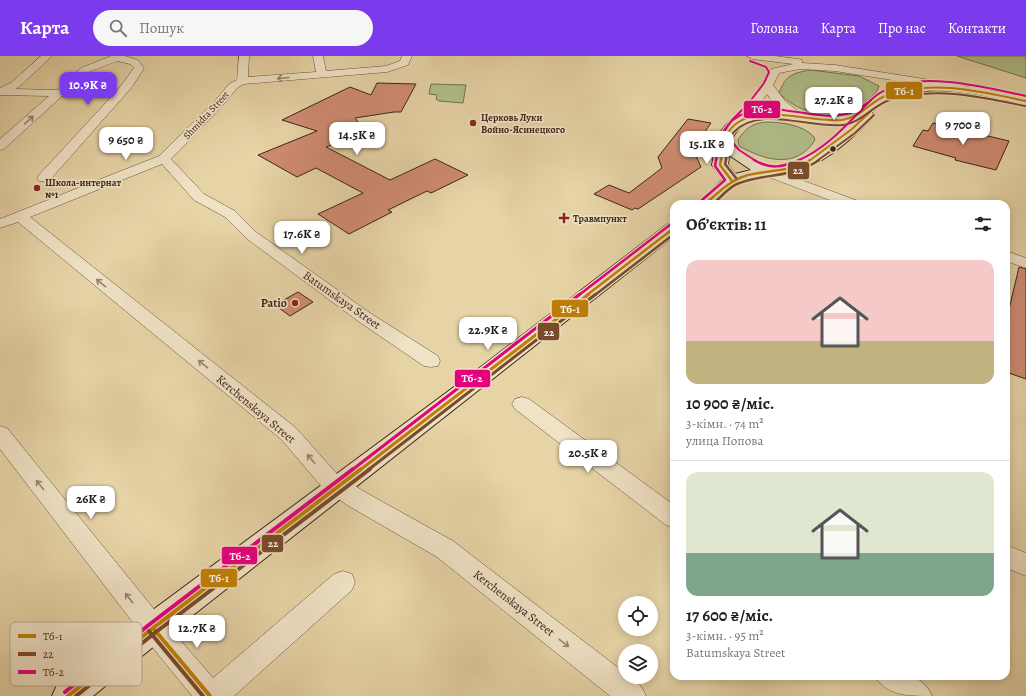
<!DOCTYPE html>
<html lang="uk">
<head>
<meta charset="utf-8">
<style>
  :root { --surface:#fff; --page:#f6f6f6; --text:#222; --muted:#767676; --line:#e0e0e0; --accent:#7c3aed }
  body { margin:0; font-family:Alegreya,serif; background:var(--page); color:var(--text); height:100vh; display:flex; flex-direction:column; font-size:15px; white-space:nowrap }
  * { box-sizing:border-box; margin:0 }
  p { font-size:13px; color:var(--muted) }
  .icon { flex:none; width:22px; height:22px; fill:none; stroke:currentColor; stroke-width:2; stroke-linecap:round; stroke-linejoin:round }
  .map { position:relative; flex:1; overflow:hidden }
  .panel { position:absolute; left:670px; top:144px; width:340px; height:480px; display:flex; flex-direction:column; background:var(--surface); border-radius:12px; box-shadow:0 2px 10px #0003 }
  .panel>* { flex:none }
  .controls { position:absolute; left:618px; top:540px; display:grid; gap:8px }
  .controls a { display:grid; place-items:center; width:40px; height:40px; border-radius:50%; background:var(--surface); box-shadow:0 2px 10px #0003; font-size:20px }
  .price { position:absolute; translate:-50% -34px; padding:0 9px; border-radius:8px; background:#fff; color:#222; font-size:13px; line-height:26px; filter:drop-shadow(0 1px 2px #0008) }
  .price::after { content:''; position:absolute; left:50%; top:24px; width:12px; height:9px; margin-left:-6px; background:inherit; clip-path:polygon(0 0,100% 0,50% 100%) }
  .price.current { background:var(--accent); color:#fff }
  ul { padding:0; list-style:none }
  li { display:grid; align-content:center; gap:8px; height:212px; padding:0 16px }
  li+li { border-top:1px solid var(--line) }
  li span { display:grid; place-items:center; height:124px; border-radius:12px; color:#555 }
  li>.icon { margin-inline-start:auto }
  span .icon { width:72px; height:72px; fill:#fffc; stroke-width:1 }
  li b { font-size:17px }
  h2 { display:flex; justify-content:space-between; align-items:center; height:48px; padding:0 16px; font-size:17px }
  header { display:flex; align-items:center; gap:24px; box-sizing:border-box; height:56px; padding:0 20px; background:var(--accent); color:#fff }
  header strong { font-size:19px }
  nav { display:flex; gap:22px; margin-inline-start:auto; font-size:14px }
  .search { width:280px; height:36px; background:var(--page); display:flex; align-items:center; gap:10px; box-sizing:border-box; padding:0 14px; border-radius:22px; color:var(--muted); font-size:15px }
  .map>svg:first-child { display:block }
</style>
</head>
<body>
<header>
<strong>Карта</strong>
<div class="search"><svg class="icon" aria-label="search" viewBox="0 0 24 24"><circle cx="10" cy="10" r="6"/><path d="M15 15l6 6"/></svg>Пошук</div>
<nav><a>Головна</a><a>Карта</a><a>Про нас</a><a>Контакти</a></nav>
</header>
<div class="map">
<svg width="1026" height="640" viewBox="0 0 1026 640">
  <rect width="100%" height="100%" fill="#e6d3a6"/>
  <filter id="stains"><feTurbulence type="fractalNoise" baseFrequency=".005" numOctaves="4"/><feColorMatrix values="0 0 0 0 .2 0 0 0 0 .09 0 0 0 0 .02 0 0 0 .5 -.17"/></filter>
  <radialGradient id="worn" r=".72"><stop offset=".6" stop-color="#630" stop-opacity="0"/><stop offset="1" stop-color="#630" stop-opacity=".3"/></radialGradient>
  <g fill="#b0be8a" stroke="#767150">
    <polygon points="957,0 1026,0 1026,22"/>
    <path d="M811,14L859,20L879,30C877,38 871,41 865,46C860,51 855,56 847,58C825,64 795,54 779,37C786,19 792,17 811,14Z"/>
    <polygon points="431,28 466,29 463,47 439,45 436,43 437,39 429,38"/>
    <path d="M766,66C781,66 804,69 814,81L815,84C796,114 764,104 739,90L738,84C745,73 752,67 766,66Z"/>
  </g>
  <g fill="#cf8b72" stroke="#3c2417">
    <polygon points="377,27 416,28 401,56 394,56 355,62 361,70 335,88 326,91 390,124 435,103 468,119 431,137 427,135 388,154 392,156 349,178 318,158 363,137 316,112 297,121 258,99 317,75 282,64 350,31 371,39"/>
    <polygon points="688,63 711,67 693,93 701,111 638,153 635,152 632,154 594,138 609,129 629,137 662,112 658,101"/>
    <polygon points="933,67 1009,85 996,114 955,104 956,102 913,90 923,74 928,75"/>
    <polygon points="1019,211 1026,213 1026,323 1006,316 1006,266"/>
    <polygon points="298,236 313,246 290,260 275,249"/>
  </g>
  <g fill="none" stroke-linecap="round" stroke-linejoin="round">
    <g stroke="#66503b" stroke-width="1">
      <g id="street">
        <path d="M41,0H52L20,30L15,33L57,34L81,12L111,0H125L138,4L144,12L132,31L49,125H39L37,122L39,119L111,41L62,40L4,93L0,94V83L49,40L0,39V32L12,26ZM117,5L130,8L134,12L117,35L69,34L89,16Z"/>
        <path d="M239,0H249L248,21L316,16L313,0H323L326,15L386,10L400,5L402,0H412L408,9L387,16L244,28L237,32L223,49L171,103L204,138L235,155L256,176L370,257L438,300L440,305L438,310L431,311L424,310L358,265L246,182L225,161L194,144L162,108L30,161L296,372L337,418L363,435L453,485L625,617V621C636,621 642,631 646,640H610L437,501L347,449L321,430L282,384L18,166L0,172V163L159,100L215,45L229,28L237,24Z"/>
        <path d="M747,0H775L798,3L802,4V7L835,9L962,29L967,32L962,35L835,15L800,13L779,17L773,29L785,45L803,59L805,61L803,63C790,67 774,48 767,38C760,47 744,73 732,70L730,67L754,41L771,13L793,8L752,3Z"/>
        <polygon points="766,111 858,145 860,148 840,148 761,118 759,115 761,112"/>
        <polygon points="1006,195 1026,202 1026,212 1006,205"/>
        <polygon points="522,341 529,343 674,449 674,472 666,469 515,353 512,348 515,343"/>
        <polygon points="0,370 7,372 162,563 213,622 334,518 343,515 352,518 355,526 352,534 234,640 192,640 144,581 0,393"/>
        <polygon points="1006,489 1026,497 1026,520 1006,512"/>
        <path d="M875,620C899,620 921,614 932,640C908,640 886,640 875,620Z"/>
      </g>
    </g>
    <g stroke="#3c2417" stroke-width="2">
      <g id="secondary">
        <path d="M940,28L974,31L1026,41V49C984,40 933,26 891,42C884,45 877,51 871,56L874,59L872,62C853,81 829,104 803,113C782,121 755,117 735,129C727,134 721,142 715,148H697L723,123L712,109C714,101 714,93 717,85C735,32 806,67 844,59C857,57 866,45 878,39C896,29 920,29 940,28ZM764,63C793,63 823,73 852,66C835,80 793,117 769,111C764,109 758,105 753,102C744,98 737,92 731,84C739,69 747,65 764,63ZM729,99L751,114L735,118L728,109Z"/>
        <polygon points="674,167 674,180 164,582 93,640 52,640 57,629 142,562 477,314 668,168"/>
      </g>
    </g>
    <use href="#street" fill="#efe2c5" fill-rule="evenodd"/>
    <use href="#secondary" fill="#efe2c5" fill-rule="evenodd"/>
    <g stroke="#efe2c5" stroke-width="4">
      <g id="bus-1-far3">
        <path d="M721,105C722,99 721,92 723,86C741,38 806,68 842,64C860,62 871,45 887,39C932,23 982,36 1026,45"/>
        <polyline points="809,105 852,73 871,55"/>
      </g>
    </g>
    <g stroke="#efe2c5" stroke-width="5">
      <g id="bus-1-far2">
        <polyline points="721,104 720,109 732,125"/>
        <path d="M705,148C718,137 730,124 748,119C768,114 793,116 810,104"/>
        <polyline points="587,239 674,172"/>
      </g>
    </g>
    <g stroke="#efe2c5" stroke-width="6">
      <polyline id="bus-1-far1" points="360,414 589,238"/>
    </g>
    <g stroke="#efe2c5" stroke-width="7">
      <g id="bus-1">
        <polyline points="153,572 210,640"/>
        <polyline points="68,640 153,572 361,413"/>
      </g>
    </g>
    <g stroke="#efe2c5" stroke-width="4">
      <g id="bus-2-far3">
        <path d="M726,105C727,95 727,83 734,76C759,49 811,73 843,69C861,67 873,49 890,44C935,30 981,41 1025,50"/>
        <polyline points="817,105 855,77 874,59"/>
      </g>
    </g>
    <g stroke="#efe2c5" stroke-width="5">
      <g id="bus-2-far2">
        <polyline points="726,104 725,108 736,122"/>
        <path d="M713,148C720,142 728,132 737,128C764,117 794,122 819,104"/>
        <polyline points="595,239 674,178"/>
      </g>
    </g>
    <g stroke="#efe2c5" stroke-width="6">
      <polyline id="bus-2-far1" points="368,414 596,238"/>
    </g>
    <g stroke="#efe2c5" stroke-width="7">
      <g id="bus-2">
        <polyline points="149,575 203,640"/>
        <polyline points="76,640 156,576 370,413"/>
      </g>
    </g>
    <g stroke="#efe2c5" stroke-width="4">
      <g id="bus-3-far3">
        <path d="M720,81C724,75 727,68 733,64C765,38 811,67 847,58C856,56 864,49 871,44"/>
        <polyline points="728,81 739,94 756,105"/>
        <polyline points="716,105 720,82 732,64 748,48 764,27 769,16 766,11 750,5"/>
        <path d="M797,105C828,92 849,66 872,43C909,10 983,31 1026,40"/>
      </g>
    </g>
    <g stroke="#efe2c5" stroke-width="5">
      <g id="bus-3-far2">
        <path d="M754,104C771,114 782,111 800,104"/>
        <polyline points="702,144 725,124 715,110 716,104"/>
        <polyline points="579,239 671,168"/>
      </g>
    </g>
    <g stroke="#efe2c5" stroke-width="6">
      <polyline id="bus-3-far1" points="352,414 580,238"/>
    </g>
    <g stroke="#efe2c5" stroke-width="7">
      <polyline id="bus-3" points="65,636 150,568 353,413"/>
    </g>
    <use href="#bus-1-far3" stroke="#bf7f07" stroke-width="2"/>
    <use href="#bus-1-far2" stroke="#bf7f07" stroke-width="2.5"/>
    <use href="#bus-1-far1" stroke="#bf7f07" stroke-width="3"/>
    <use href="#bus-1" stroke="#bf7f07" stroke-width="4"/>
    <use href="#bus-2-far3" stroke="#7a4b2a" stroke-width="2"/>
    <use href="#bus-2-far2" stroke="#7a4b2a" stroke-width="2.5"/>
    <use href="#bus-2-far1" stroke="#7a4b2a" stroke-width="3"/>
    <use href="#bus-2" stroke="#7a4b2a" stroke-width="4"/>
    <use href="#bus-3-far3" stroke="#e5007d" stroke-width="2"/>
    <use href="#bus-3-far2" stroke="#e5007d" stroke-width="2.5"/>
    <use href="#bus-3-far1" stroke="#e5007d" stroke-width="3"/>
    <use href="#bus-3" stroke="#e5007d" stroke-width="4"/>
  </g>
  <defs><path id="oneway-shaft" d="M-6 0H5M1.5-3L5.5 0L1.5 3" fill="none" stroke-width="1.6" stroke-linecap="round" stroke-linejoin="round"/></defs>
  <g stroke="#96836e">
    <use href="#oneway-shaft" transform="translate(283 22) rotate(175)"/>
    <use href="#oneway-shaft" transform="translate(29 64) rotate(-42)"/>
    <use href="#oneway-shaft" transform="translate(101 227) rotate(-141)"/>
    <use href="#oneway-shaft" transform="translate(203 308) rotate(-141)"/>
    <use href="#oneway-shaft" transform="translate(311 403) rotate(-131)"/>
    <use href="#oneway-shaft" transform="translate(40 429) rotate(-128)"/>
    <use href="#oneway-shaft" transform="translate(129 542) rotate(-128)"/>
    <use href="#oneway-shaft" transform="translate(564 587) rotate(38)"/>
  </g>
  <g fill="#8f2418" stroke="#efe2c5" stroke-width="1.5">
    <circle cx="473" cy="67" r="4"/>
    <circle cx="37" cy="132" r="4"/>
    <path d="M562 156h4v4h4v4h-4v4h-4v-4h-4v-4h4z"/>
    <circle cx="295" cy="247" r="4"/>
  </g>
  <circle fill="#3c2417" stroke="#efe2c5" stroke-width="1.5" cx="833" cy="93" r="3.5"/>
  <g text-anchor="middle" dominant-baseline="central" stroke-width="3.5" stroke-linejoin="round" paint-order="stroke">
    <g font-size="10" fill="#3c2417" stroke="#efe2c5">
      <text transform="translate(206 59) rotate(-47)">Shmidta Street</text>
    </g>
    <g font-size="10" font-weight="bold" fill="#3c2417" stroke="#efe2c5" text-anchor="start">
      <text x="481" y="61">Церковь Луки<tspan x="481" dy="12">Войно-Ясинецкого</tspan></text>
      <text x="45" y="126">Школа-интернат<tspan x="45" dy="12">№1</tspan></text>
      <text x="573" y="162">Травмпункт</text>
    </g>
    <g font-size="12" fill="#3c2417" stroke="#efe2c5">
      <text transform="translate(342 244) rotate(35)">Batumskaya Street</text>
      <text transform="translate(256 353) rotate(40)">Kerchenskaya Street</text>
      <text transform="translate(514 547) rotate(38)">Kerchenskaya Street</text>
    </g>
    <g font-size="12" font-weight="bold" fill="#3c2417" stroke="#efe2c5" text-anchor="end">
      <text x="287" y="247">Patio</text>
    </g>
  </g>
  <rect x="10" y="566" width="132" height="64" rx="6" fill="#efe2c5" stroke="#b9a991" stroke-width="1"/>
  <rect x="18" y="578" width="18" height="4" fill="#bf7f07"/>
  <rect x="18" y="596" width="18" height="4" fill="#7a4b2a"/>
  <rect x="18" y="614" width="18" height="4" fill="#e5007d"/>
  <g font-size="11" fill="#3c2417">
    <text x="43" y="584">Тб-1</text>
    <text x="43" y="602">22</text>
    <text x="43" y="620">Тб-2</text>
  </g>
  <g stroke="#efe2c5" stroke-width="1.5">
    <rect x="885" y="25" width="38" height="19" rx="4" fill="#bf7f07"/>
    <rect x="743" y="44" width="38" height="19" rx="4" fill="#e5007d"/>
    <rect x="787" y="105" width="23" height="19" rx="4" fill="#7a4b2a"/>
    <rect x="551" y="243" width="38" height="19" rx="4" fill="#bf7f07"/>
    <rect x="537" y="266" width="23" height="19" rx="4" fill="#7a4b2a"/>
    <rect x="454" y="313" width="37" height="19" rx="4" fill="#e5007d"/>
    <rect x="261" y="478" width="23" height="19" rx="4" fill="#7a4b2a"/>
    <rect x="221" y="490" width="37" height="19" rx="4" fill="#e5007d"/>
    <rect x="200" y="512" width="38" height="20" rx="4" fill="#bf7f07"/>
  </g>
  <g font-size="11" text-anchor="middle" font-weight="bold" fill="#fff">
    <text x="904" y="39">Тб-1</text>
    <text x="762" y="57">Тб-2</text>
    <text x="798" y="118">22</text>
    <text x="570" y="257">Тб-1</text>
    <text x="549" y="280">22</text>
    <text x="472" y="326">Тб-2</text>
    <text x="273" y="491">22</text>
    <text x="240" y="504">Тб-2</text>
    <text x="219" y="526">Тб-1</text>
  </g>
  <rect width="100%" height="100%" filter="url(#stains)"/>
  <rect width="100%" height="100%" fill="url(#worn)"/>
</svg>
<div class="controls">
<a><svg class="icon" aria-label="locate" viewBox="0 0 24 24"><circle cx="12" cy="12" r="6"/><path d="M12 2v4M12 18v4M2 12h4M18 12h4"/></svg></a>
<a><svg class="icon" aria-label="layers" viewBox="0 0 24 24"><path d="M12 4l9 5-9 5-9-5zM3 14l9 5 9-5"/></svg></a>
</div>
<b class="price current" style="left:88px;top:50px">10.9K ₴</b>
<b class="price" style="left:834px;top:65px">27.2K ₴</b>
<b class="price" style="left:963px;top:90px">9 700 ₴</b>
<b class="price" style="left:357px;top:100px">14.5K ₴</b>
<b class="price" style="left:126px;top:105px">9 650 ₴</b>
<b class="price" style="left:707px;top:109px">15.1K ₴</b>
<b class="price" style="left:302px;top:199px">17.6K ₴</b>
<b class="price" style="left:488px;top:295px">22.9K ₴</b>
<b class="price" style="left:588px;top:418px">20.5K ₴</b>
<b class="price" style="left:91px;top:464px">26K ₴</b>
<b class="price" style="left:197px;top:593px">12.7K ₴</b>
<section class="panel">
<h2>Об’єктів: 11<svg class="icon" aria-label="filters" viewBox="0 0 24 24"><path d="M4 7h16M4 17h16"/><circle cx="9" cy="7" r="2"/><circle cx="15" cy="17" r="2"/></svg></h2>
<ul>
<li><span style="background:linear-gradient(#f6c9c9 65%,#c2b280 0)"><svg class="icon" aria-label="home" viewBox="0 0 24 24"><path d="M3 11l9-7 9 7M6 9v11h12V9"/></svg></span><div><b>10 900 ₴/міс.</b><p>3-кімн. · 74 m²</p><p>улица Попова</p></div></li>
<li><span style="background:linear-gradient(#dfe7d0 65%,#7fa58c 0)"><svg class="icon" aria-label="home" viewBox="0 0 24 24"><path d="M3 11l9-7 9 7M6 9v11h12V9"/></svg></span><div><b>17 600 ₴/міс.</b><p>3-кімн. · 95 m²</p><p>Batumskaya Street</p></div></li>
</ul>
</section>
</div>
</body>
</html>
